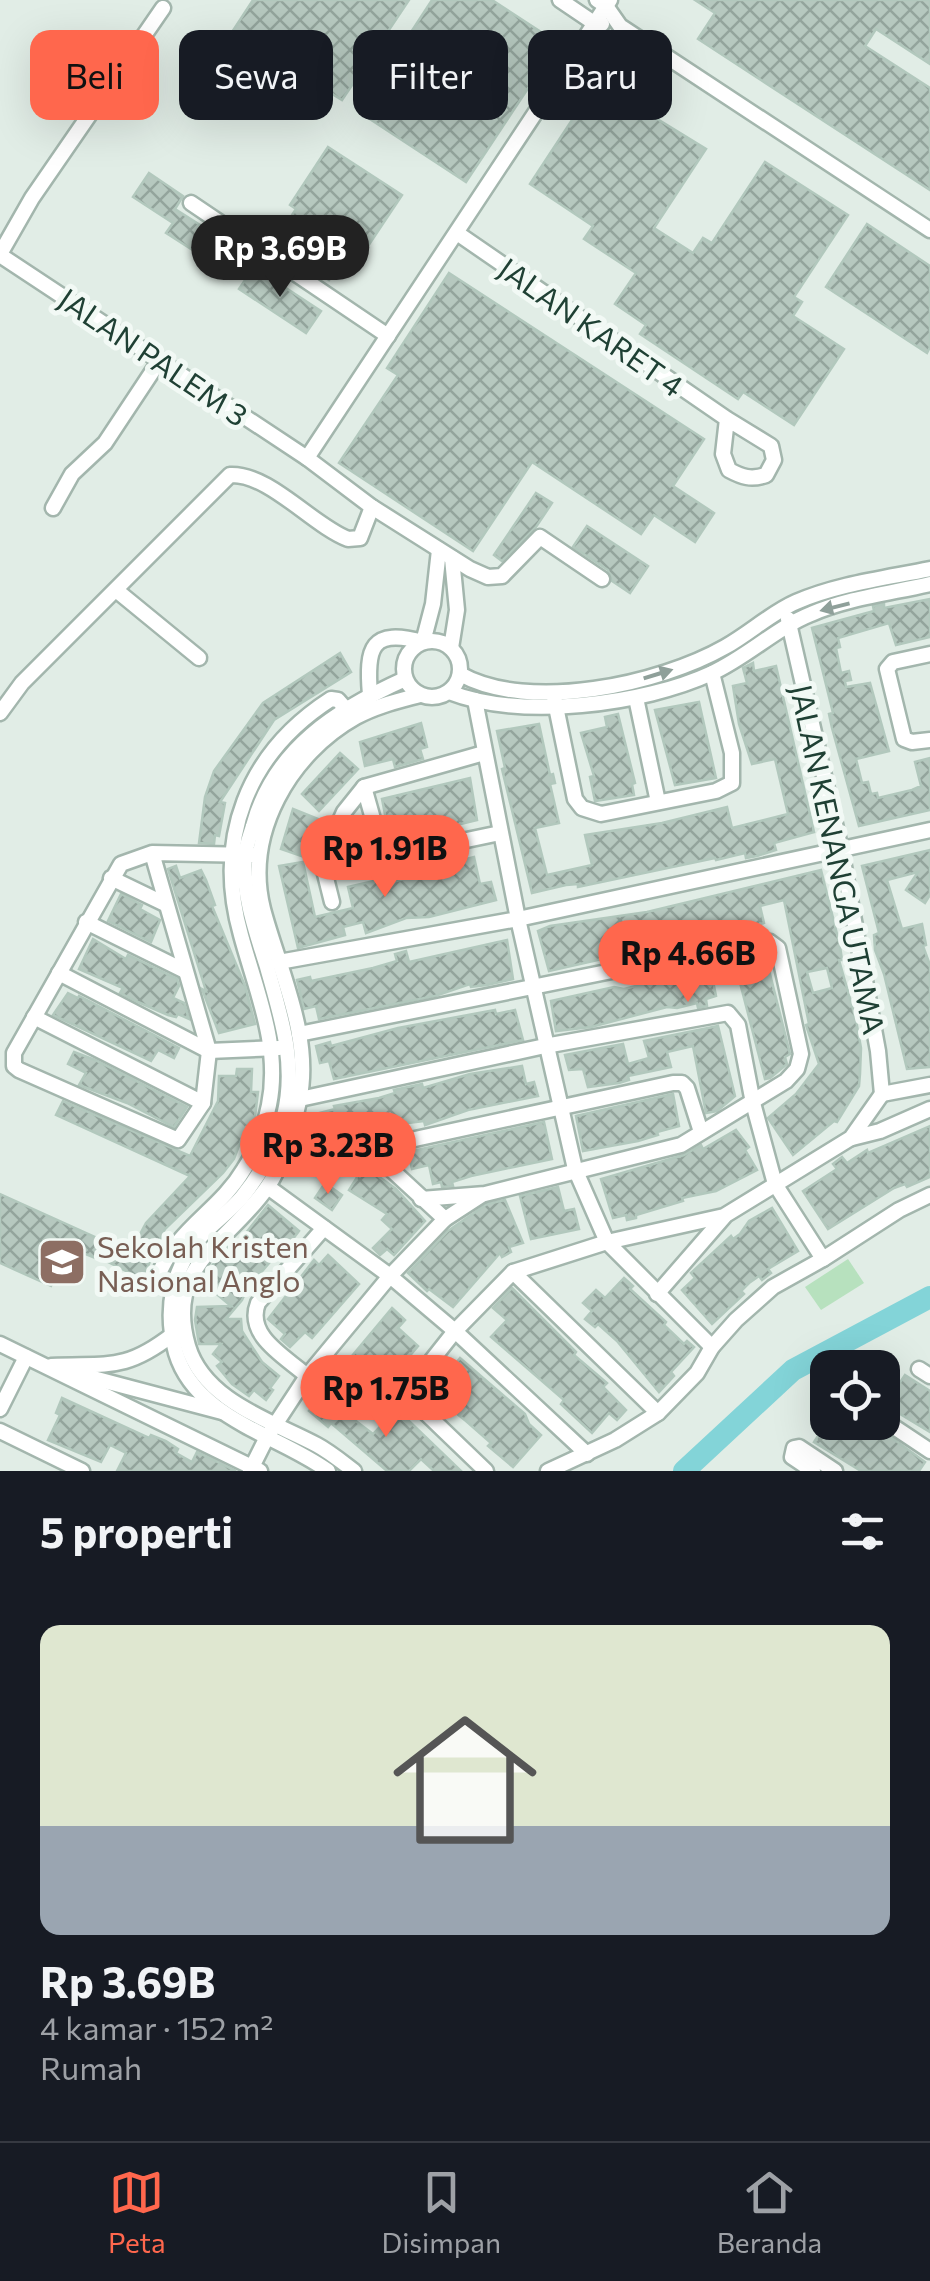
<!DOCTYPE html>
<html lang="id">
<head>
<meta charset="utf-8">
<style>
  :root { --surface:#171b24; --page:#20242c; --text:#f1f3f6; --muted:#9ea1a6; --line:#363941; --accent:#ff674d }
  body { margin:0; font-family:Commissioner,sans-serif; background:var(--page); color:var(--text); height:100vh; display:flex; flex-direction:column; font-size:38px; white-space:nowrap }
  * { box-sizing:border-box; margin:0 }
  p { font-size:32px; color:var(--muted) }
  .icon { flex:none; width:55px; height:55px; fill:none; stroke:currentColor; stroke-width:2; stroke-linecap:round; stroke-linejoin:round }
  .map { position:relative; height:1471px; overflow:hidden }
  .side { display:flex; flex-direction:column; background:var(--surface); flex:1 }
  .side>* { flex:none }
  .top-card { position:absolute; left:30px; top:30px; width:870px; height:90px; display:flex; gap:20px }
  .tools { position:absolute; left:810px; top:1350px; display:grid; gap:20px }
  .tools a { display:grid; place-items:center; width:90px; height:90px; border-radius:20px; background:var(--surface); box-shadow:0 10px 40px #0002; font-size:50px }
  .price { position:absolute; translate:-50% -85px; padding:0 22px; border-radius:35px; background:var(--accent); color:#111; font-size:32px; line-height:65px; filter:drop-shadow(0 2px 5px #0008) }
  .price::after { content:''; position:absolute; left:50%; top:60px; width:30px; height:22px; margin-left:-15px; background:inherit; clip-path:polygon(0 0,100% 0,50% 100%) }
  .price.active { background:#222; color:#fff }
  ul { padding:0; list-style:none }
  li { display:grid; align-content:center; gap:20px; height:530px; padding:0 40px }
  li+li { border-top:2px solid var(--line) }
  li span { display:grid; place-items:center; height:310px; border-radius:20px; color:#555 }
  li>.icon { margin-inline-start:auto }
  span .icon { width:180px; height:180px; fill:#fffc; stroke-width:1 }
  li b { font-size:42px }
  h2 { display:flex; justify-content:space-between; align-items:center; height:120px; padding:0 40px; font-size:42px }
  .chip { padding:0 35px; border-radius:20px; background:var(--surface); box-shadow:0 10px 40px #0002; font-size:35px; line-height:90px }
  .chip.active { background:var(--accent); color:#111 }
  .dock { display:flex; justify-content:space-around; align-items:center; height:140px; border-top:2px solid var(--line); background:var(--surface); font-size:28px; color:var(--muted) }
  .dock a { display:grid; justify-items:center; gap:5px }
  .dock .active { color:var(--accent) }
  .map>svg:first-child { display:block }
</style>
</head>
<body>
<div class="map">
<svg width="930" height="1471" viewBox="0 0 930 1471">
  <defs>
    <pattern id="building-cross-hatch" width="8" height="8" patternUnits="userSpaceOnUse" patternTransform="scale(2.5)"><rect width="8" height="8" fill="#b6c8bf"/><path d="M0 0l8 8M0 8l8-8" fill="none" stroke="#93a49c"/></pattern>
  </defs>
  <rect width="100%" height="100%" fill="#e1ede6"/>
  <polygon fill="#b7e1be" points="848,1259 864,1283 821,1310 805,1287"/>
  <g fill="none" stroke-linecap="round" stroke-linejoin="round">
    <polyline stroke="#83d4d8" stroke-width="22" points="684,1471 793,1370 930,1297"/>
  </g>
  <g fill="url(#building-cross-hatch)" stroke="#b2c8bd" stroke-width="2.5" fill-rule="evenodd">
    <polygon points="253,0 409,0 342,100 232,32"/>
    <polygon points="432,0 492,0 558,43 466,182 359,112"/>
    <polygon points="695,0 930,0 930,64 876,29 865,46 930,88 930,190 698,39 715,13"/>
    <polygon points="597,82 706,149 654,228 693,253 703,238 712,243 765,162 848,215 794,297 802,302 793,316 844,349 794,425 743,392 738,399 640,334 646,325 615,304 636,273 584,239 593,226 530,184"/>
    <polygon points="328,147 402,195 364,252 353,245 329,280 273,244 296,209 290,205"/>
    <polygon points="149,173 183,196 175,209 216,235 202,256 166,233 173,223 133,197"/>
    <polygon points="867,224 930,266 930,347 927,353 826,287"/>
    <polygon points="254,267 321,311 306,333 239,289"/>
    <polygon points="449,273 704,439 673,486 714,513 695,542 654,515 641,534 532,462 473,551 339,463 398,375 387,368"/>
    <polygon points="536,493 552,503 536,527 502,561 494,555"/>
    <polygon points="587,526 648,566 630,593 612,581 608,570 573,547"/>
    <polygon points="930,599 930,637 896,645 889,623 838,638 840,647 836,648 841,673 849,671 851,680 845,681 846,687 870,683 889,751 856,759 862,783 868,782 871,794 877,793 878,798 912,790 921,786 915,762 930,758 930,810 859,826 832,728 829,714 833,713 812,628 874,611 873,606 884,604 884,608"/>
    <polygon points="340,653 351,672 274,720 220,802 225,803 219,836 215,835 214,844 199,843 205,797 214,771 263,703"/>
    <polygon points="753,663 754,671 776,666 814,832 774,843 776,850 757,856 746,858 745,853 716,860 715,858 578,887 578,884 566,885 532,893 502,769 505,768 497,731 539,724 550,775 553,774 555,783 550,784 559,823 535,828 547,875 592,865 585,835 662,823 727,807 732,828 788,814 775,759 752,764 739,724 733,686 747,683 743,668"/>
    <polygon points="699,702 716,778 675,785 655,710"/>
    <polygon points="618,714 635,783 632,784 634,795 595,801 590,777 594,776 581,733 607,727 605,717"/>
    <polygon points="421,723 427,747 420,749 423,759 395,767 393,759 365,766 360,742"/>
    <polygon points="340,753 358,769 319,811 302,794"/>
    <polygon points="470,778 477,820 403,838 404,842 391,845 382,799"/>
    <polygon points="293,809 318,819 304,857 281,849"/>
    <polygon points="930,850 930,895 925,903 906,890 918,872 887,880 902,929 922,924 926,945 923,946 930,965 930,1067 907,1069 884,974 875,950 874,935 879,933 862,866"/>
    <polygon points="474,857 480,884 491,882 496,900 429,917 406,918 366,933 363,922 343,927 345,935 298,948 279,866 303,862 315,917 353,908 348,887 391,877 392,882 412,877 411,873"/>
    <polygon points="176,866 180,878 201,870 206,880 215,905 212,906 245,986 255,1024 219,1033 202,989 206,991 168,869"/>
    <path d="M821,870L840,946L842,960H839L856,1020L861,1048L860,1074L859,1086L837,1122L834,1121L793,1155L768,1118L796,1094L819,1064L806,1025L809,1024L784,900L760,906L764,923L729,934L730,936L708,941L707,937L646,953L612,960L611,957L549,971L538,931L550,926L647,912ZM827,968L832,988L813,993L807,972Z"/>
    <polygon points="121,894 142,905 140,909 160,920 151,942 108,921"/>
    <polygon points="93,939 126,959 128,955 177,979 179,986 173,998 184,1003 189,1019 178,1014 176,1017 168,1015 138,1002 120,993 123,988 79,969"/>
    <polygon points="507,940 513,979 487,985 471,987 470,984 435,996 319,1019 316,1006 304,1009 297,980 310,977 311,981 373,968 397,961 395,954 406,951 409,962"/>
    <polygon points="765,954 790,1054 785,1057 787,1064 770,1078 765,1079 738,975 713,981 716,996 706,999 707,1006 698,1008 697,1003 677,1008 667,1007 591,1027 556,1031 551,1001 614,987 624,989"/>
    <polygon points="68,993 78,998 79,996 179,1048 174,1058 158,1050 151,1061 53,1015"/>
    <polygon points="495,1010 496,1014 515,1010 523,1040 334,1079 329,1061 320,1063 316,1046 330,1042 331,1046 398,1028"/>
    <polygon points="718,1026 735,1096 717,1111 706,1113 693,1046 667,1052 671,1067 628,1076 629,1080 619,1083 588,1087 583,1069 569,1070 565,1055 623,1044 628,1064 649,1058 644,1041"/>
    <polygon points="74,1052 95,1060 187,1107 174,1127 127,1103 79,1085 86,1073 68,1064"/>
    <polygon points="522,1066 526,1084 534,1082 538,1096 468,1110 425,1125 424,1121 408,1123 373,1131 374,1135 359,1138 332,1143 331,1138 310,1143 308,1133 320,1130 316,1114 335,1109 334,1106 379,1098 395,1093 394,1090 422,1084 423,1088 470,1074"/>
    <polygon points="237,1069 252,1069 251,1092 258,1092 255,1117 249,1128 246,1127 234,1159 223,1173 165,1229 142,1279 96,1256 95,1258 71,1248 51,1286 0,1263 0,1194 130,1253 146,1223 190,1176 56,1115 63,1101 190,1156 218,1101 219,1076 236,1076"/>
    <polygon points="673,1094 679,1126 657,1132 658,1135 638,1141 583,1151 576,1116"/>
    <polygon points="544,1122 552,1159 471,1176 452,1182 453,1186 442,1187 441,1182 433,1184 429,1165 412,1169 408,1152"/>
    <polygon points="930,1126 930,1177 907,1187 905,1184 894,1188 828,1229 803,1191 837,1169 833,1164 842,1157 847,1163 867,1150 868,1153"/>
    <polygon points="736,1130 749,1147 745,1150 757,1170 716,1191 682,1198 683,1201 636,1215 636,1218 627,1220 626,1215 613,1218 601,1179 684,1155 701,1145 703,1149"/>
    <polygon points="364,1166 396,1189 425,1221 394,1255 387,1249 380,1255 373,1248 392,1229 382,1220 387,1214 349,1190"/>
    <polygon points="325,1183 342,1195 332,1210 315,1198"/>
    <polygon points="558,1187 564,1211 574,1209 579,1229 531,1239 520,1196"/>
    <polygon points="505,1200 523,1243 509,1247 511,1252 502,1257 500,1253 453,1307 429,1289 427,1291 408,1273 448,1231 487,1204"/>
    <polygon points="268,1205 299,1231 280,1256 270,1262 247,1289 242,1300 226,1319 241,1319 242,1331 262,1362 279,1376 270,1388 273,1390 266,1400 254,1390 249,1396 232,1384 217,1366 222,1362 213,1354 221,1344 199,1344 195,1320 197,1307 231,1306 201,1281 217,1259 230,1245 234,1248"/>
    <polygon points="772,1208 798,1251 768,1269 771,1273 762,1280 759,1276 749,1283 741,1291 744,1294 712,1324 682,1290 695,1278 691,1273 731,1236 733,1239 740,1234 749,1221"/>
    <polygon points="328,1255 359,1284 312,1338 305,1332 290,1347 281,1339 285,1334 268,1319 314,1260 319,1265"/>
    <polygon points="624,1278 633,1286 630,1289 666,1322 664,1325 684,1344 687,1341 694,1347 671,1372 674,1376 659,1392 617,1341 598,1324 595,1327 585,1319 592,1311 583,1303 596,1290 605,1298"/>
    <polygon points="512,1288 576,1352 574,1355 607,1383 603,1387 626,1410 617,1420 609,1413 592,1433 561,1404 564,1400 491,1337 507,1320 493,1308"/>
    <polygon points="392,1308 405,1320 398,1328 418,1346 390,1379 373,1364 352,1388 337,1374"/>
    <polygon points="460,1358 525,1414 529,1424 541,1435 513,1467 488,1446 491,1443 466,1421 432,1394"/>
    <polygon points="905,1375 930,1391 930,1432 882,1403 882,1394 888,1386 895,1390"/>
    <polygon points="323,1396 373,1434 394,1412 406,1422 408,1420 461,1471 434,1471 421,1459 409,1471 387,1471 331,1423 328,1427 309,1411"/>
    <polygon points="62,1398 149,1438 151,1435 166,1441 178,1449 176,1453 192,1462 197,1452 236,1471 117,1471 126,1453 110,1445 101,1462 48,1440 60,1415 56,1413"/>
    <polygon points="827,1422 870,1422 925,1462 919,1471 861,1471 814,1442"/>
  </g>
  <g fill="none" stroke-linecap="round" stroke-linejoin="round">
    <g stroke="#a3b6ad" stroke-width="19">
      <g id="minor">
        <polyline points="560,0 594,23 602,24"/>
        <polyline points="597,0 606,6 620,26 930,230"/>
        <polyline points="191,203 388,336"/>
        <path d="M457,233L727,419L771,446L774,460L766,475C751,480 742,477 729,470L723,454L727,419"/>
        <polyline points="0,254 32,198 163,8"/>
        <polyline points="0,255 307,458 372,507 470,569 488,577 502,576 540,537 602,579"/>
        <polyline points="307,458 610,0"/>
        <polyline points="53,508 72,474 105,443 160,360"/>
        <polyline points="116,590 199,658"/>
        <polyline points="788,619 841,850 878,1051 882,1094"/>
        <circle cx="432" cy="669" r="28"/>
        <polyline points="451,648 457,610 452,558"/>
        <polyline points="930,654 893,662 887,669 904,739 912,742 930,740"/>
        <path d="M460,674C529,713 660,684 725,647C750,633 771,613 796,602C837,584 886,578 930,569"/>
        <path d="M449,692C521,720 643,705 712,673C747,657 776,628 811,614C848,598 891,593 930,584"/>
        <path d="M370,695C366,647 371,628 423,642L433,604L439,550"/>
        <polyline points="554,697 575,799 582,808 601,814 716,791 732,783 732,753 712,673"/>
        <polyline points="636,698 658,802"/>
        <polyline points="475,700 518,919 575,1169 607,1242 712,1347"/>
        <path d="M0,713L22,683L230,475C269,473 312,525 348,539L360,538L372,507"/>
        <polyline points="364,787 384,858"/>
        <polyline points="152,853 209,1051 203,1103 178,1140 19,1070 14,1066 14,1053 121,864 152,853 253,855"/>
        <polyline points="324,870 500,833"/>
        <polyline points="111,878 165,904"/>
        <polyline points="332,902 324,870 331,841 344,812 364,787 484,753"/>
        <polyline points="86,922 185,971"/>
        <polyline points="279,962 518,919 930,830"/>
        <polyline points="59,973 209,1051 279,1048"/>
        <polyline points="34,1017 203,1103"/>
        <polyline points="299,1034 761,941 770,942 778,948 801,1054 797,1069 786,1081 681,1145 485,1194 421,1199"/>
        <polyline points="882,1094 930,1085"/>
        <polyline points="300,1099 545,1046 728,1013 738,1025 753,1103 775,1184 823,1259"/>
        <polyline points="852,1138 880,1131 930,1109"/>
        <polyline points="369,1149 445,1219"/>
        <polyline points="279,1164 369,1149 673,1083 682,1083 687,1088 701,1132"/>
        <polyline points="268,1187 390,1276 455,1331 587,1454"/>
        <polyline points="513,1272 658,1413"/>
        <path d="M156,1281C176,1227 218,1213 244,1169C256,1151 265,1126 269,1105C281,1046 256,991 241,935C214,839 247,753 331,699L338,700L345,708"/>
        <polyline points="657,1294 724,1217"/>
        <polyline points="0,1344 260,1471"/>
        <path d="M51,1366C107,1363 124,1372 172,1335"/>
        <polyline points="919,1369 930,1376"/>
        <polyline points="78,1374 222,1412"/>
        <path d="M307,1376C286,1357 245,1336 258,1303L324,1228"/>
        <polyline points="0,1409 26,1357"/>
        <polyline points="882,1419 930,1451"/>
        <polyline points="0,1431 82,1471"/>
        <polyline points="250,1471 267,1437 307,1376 390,1276 445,1219 482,1195"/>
        <path d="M328,1471C279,1435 196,1419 176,1353C164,1310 172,1265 204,1233C216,1221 231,1210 242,1197C261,1174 277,1144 284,1116C297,1064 281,1017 267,967C256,932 242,893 245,856C246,846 250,836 253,826C274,749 336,710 405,679"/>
        <path d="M354,1471C342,1462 330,1452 317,1445C272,1421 204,1401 188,1346C164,1263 230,1243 268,1186C284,1162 293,1130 299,1101C313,1037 279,970 263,909C244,833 290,754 356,717C376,706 398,701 420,695"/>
        <polyline points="486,1471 410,1398 409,1389 455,1331 513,1272 607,1242 724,1216 851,1138 882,1094"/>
        <polyline points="548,1471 615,1440 658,1413 697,1373 712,1347 736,1320 773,1287 823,1259 899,1210 930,1195"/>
        <polyline points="813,1471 792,1457 794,1448 799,1447 835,1471"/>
      </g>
    </g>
    <use href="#minor" stroke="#fff" stroke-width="14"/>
  </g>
  <defs><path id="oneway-solid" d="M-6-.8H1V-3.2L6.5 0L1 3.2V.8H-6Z" transform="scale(2.5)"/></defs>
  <g fill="#8fa09a">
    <use href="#oneway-solid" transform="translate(835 607) rotate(166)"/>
    <use href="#oneway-solid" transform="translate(658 674) rotate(-17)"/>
  </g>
  <defs>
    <g id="school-square" transform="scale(2.5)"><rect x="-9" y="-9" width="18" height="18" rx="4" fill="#8d6e63" stroke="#f2f9f5"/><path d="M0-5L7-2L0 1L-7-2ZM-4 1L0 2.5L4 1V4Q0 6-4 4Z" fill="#fff"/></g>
  </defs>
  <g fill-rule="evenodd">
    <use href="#school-square" x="62" y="1262"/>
  </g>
  <g text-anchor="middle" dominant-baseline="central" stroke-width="10" stroke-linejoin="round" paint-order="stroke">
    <g font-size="30" fill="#1f4034" stroke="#f2f9f5">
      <text transform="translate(592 326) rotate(35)">JALAN KARET 4</text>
      <text transform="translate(154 356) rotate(34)">JALAN PALEM 3</text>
      <text transform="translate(839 859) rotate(78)">JALAN KENANGA UTAMA</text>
    </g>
    <g font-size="30" fill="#785e54" stroke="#f2f9f5" text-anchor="start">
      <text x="97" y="1245">Sekolah Kristen<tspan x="97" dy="34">Nasional Anglo</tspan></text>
    </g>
  </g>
</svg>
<div class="tools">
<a><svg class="icon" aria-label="locate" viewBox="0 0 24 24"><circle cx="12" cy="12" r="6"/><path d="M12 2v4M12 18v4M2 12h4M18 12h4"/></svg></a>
</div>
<b class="price active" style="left:280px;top:300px">Rp 3.69B</b>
<b class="price" style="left:385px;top:900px">Rp 1.91B</b>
<b class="price" style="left:688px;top:1005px">Rp 4.66B</b>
<b class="price" style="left:328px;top:1197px">Rp 3.23B</b>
<b class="price" style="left:386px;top:1440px">Rp 1.75B</b>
<div class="top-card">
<a class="chip active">Beli</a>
<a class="chip">Sewa</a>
<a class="chip">Filter</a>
<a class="chip">Baru</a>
</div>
</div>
<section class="side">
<h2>5 properti<svg class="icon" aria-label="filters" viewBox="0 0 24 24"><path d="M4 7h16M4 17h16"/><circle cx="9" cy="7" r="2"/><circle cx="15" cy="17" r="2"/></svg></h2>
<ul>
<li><span style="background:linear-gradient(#dfe7d0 65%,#9aa5b1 0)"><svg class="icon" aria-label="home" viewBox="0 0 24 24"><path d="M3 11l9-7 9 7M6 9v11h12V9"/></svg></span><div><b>Rp 3.69B</b><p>4 kamar · 152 m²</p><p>Rumah</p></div></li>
</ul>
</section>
<nav class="dock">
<a class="active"><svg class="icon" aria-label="map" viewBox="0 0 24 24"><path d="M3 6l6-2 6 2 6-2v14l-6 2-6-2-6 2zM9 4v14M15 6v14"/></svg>Peta</a>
<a><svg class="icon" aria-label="saved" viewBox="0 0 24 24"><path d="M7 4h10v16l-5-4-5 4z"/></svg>Disimpan</a>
<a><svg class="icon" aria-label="home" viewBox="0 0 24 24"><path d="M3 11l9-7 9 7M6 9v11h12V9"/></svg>Beranda</a>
</nav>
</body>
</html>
